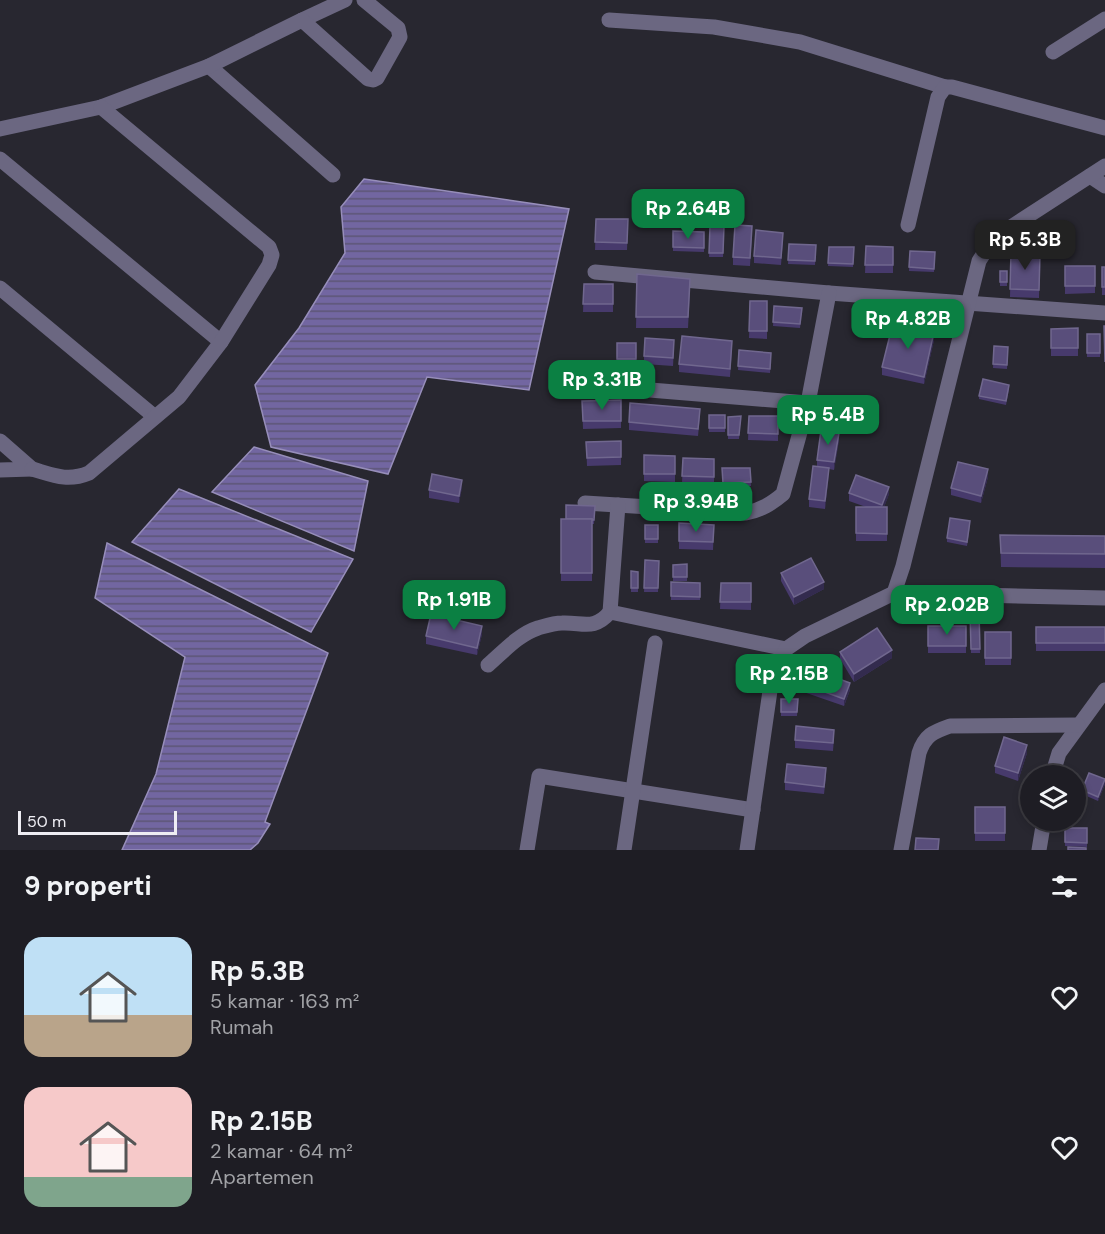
<!DOCTYPE html>
<html lang="id">
<head>
<meta charset="utf-8">
<style>
  :root { --surface:#1e1d24; --page:#26262c; --text:#f1f3f6; --muted:#a1a2a6; --line:#3c3b41; --accent:#0b8043 }
  body { margin:0; font-family:"DM Sans",sans-serif; background:var(--page); color:var(--text); height:100vh; display:flex; flex-direction:column; font-size:22px; white-space:nowrap }
  * { box-sizing:border-box; margin:0 }
  p { font-size:20px; color:var(--muted) }
  .icon { flex:none; width:33px; height:33px; fill:none; stroke:currentColor; stroke-width:2; stroke-linecap:round; stroke-linejoin:round }
  .map { position:relative; height:850px; overflow:hidden }
  .details { display:flex; flex-direction:column; background:var(--surface); flex:1 }
  .details>* { flex:none }
  .fabs { position:absolute; left:1020px; top:765px; display:grid; gap:12px }
  .fabs a { display:grid; place-items:center; width:66px; height:66px; border-radius:50%; background:var(--surface); box-shadow:0 3px 9px #0003,0 0 0 2px var(--line); font-size:30px }
  .scale { position:absolute; left:18px; bottom:15px; width:159px; box-sizing:border-box; padding-left:6px; border:3px solid #eeedf3; border-top:0; font-size:16px; line-height:21px; white-space:nowrap; color:#eeedf3; -webkit-text-stroke:4px #282730; paint-order:stroke }
  .price { position:absolute; translate:-50% -51px; padding:0 14px; border-radius:12px; background:var(--accent); color:#fff; font-size:20px; line-height:39px; filter:drop-shadow(0 2px 3px #0008) }
  .price::after { content:''; position:absolute; left:50%; top:36px; width:18px; height:14px; margin-left:-9px; background:inherit; clip-path:polygon(0 0,100% 0,50% 100%) }
  .price.selected { background:#222; color:#fff }
  ul { padding:0; list-style:none }
  li { display:flex; align-items:center; gap:18px; height:150px; padding:0 24px }
  li span { display:grid; place-items:center; flex:none; width:168px; height:120px; border-radius:18px; color:#555 }
  li>.icon { margin-inline-start:auto }
  span .icon { width:72px; height:72px; fill:#fffc; stroke-width:1 }
  li b { font-size:26px }
  h2 { display:flex; justify-content:space-between; align-items:center; height:72px; padding:0 24px; font-size:26px }
  .map>svg:first-child { display:block }
</style>
</head>
<body>
<div class="map">
<svg width="1105" height="850" viewBox="0 0 1105 850">
  <defs>
    <pattern id="water-rules" width="6" height="5" patternUnits="userSpaceOnUse" patternTransform="scale(1.5)"><rect width="6" height="5" fill="#7266a1"/><path d="M0 2.5h6" fill="none" stroke="#5c5675"/></pattern>
  </defs>
  <rect width="100%" height="100%" fill="#282730"/>
  <g fill="url(#water-rules)" stroke="#978eba" stroke-width="1.5">
    <polygon points="364,179 569,209 529,390 427,377 388,474 271,447 255,385 299,328 345,253 341,207"/>
    <polygon points="254,447 368,481 354,551 212,492"/>
    <polygon points="179,489 353,559 311,632 132,542"/>
    <polygon points="107,543 328,653 265,822 270,824 258,843 250,850 122,850 156,774 185,657 95,598"/>
  </g>
  <g fill="none" stroke-linecap="round" stroke-linejoin="round">
    <g stroke="#6b6781" stroke-width="15">
      <polyline points="302,20 345,0"/>
      <polyline points="609,20 714,27 800,42 945,87"/>
      <polyline points="1053,52 1105,19"/>
      <polyline points="209,66 333,175"/>
      <polyline points="0,129 101,107 209,66 302,20 368,79 373,80 377,78 400,37 398,28 364,0"/>
      <polyline points="0,159 221,342"/>
      <polyline points="1090,176 1105,186"/>
      <polyline points="908,225 938,97 945,87 952,87 1105,128"/>
      <polyline points="595,272 829,293 1105,313"/>
      <polyline points="0,288 155,417"/>
      <polyline points="577,384 808,403"/>
      <polyline points="0,441 32,469 0,470"/>
      <path d="M32,469C53,475 67,482 89,473L179,397L221,342L269,265L272,255L269,247L101,107"/>
      <path d="M585,503L746,513C761,510 771,504 783,494L808,403L829,293"/>
      <polyline points="894,593 1105,598"/>
      <polyline points="610,612 618,505"/>
      <path d="M488,665C503,652 519,634 538,628C545,626 554,623 562,623C583,622 594,631 610,612L786,649"/>
      <polyline points="1052,776 1059,753 1105,690"/>
      <polyline points="527,850 539,776 753,810"/>
      <polyline points="624,850 655,643"/>
      <polyline points="747,850 772,677 786,649 805,636 894,593 903,566 979,261 990,244 1008,229 1105,166"/>
      <path d="M901,850L919,753C925,735 933,732 950,726L1078,725"/>
      <polyline points="1039,850 1044,820"/>
    </g>
  </g>
  <g fill="#473a6c">
    <polygon points="596,219 628,219 627,250 595,250"/>
    <polygon points="710,226 724,226 723,257 709,257"/>
    <polygon points="673,231 704,232 704,252 673,251"/>
    <polygon points="752,234 750,266 733,265 733,257"/>
    <polygon points="783,240 781,265 754,263 754,256"/>
    <polygon points="789,244 816,245 815,265 788,264"/>
    <polygon points="866,246 893,247 893,273 865,273"/>
    <polygon points="829,247 854,247 853,267 828,266"/>
    <polygon points="910,251 935,252 934,272 909,271"/>
    <polygon points="1011,252 1040,254 1039,298 1010,297"/>
    <polygon points="1065,266 1095,266 1095,293 1065,294"/>
    <rect x="1102" y="267" width="3" height="28"/>
    <rect x="1000" y="271" width="7" height="15"/>
    <polygon points="637,274 690,290 688,328 636,328"/>
    <polygon points="584,284 613,284 613,312 583,312"/>
    <polygon points="750,301 767,301 767,339 749,338"/>
    <polygon points="774,306 802,308 800,328 773,326"/>
    <polygon points="1078,328 1078,356 1051,356 1051,329"/>
    <rect x="1087" y="334" width="13" height="23"/>
    <polygon points="934,340 924,384 882,375 882,367"/>
    <rect x="617" y="343" width="19" height="20"/>
    <polygon points="994,346 1008,347 1007,369 993,368"/>
    <polygon points="674,348 673,366 644,364 644,356"/>
    <polygon points="732,348 730,377 679,372 679,364"/>
    <polygon points="739,350 771,353 770,373 738,370"/>
    <polygon points="1009,389 1006,405 979,399 979,396"/>
    <polygon points="621,400 621,428 583,429 582,401"/>
    <polygon points="848,403 844,431 828,429 828,425"/>
    <rect x="709" y="415" width="16" height="17"/>
    <polygon points="700,416 698,436 629,430 629,422"/>
    <polygon points="741,416 739,439 728,439 728,417"/>
    <polygon points="749,416 778,416 778,441 748,440"/>
    <polygon points="839,440 834,470 829,469 825,509 809,507 809,499 817,466 817,460"/>
    <polygon points="621,441 621,465 587,466 586,442"/>
    <polygon points="644,455 675,456 675,482 644,481"/>
    <polygon points="683,458 714,459 714,485 682,484"/>
    <polygon points="722,468 750,468 751,486 723,486"/>
    <polygon points="988,477 981,503 951,495 951,488"/>
    <polygon points="462,487 459,503 429,498 429,490"/>
    <polygon points="849,493 889,494 884,507 887,507 887,541 856,541 856,507 866,507 849,501"/>
    <polygon points="595,506 594,524 592,524 592,581 561,581 561,519 566,519"/>
    <polygon points="679,523 714,525 713,550 679,549"/>
    <rect x="645" y="525" width="13" height="18"/>
    <polygon points="970,525 967,546 947,542 947,538"/>
    <polygon points="1000,535 1105,536 1105,568 1001,567"/>
    <polygon points="645,560 659,561 658,592 644,592"/>
    <polygon points="673,565 687,577 687,581 673,581"/>
    <polygon points="631,571 638,572 638,592 631,592"/>
    <polygon points="781,573 824,589 794,605 781,581"/>
    <polygon points="671,582 700,583 700,600 671,600"/>
    <polygon points="721,583 751,583 751,610 720,609"/>
    <polygon points="970,612 979,612 980,653 971,653"/>
    <rect x="928" y="626" width="38" height="27"/>
    <rect x="1036" y="627" width="69" height="24"/>
    <rect x="985" y="632" width="26" height="33"/>
    <polygon points="482,634 477,655 426,644 426,636"/>
    <polygon points="840,652 892,658 854,682 840,659"/>
    <polygon points="792,680 850,690 844,706 792,688"/>
    <polygon points="781,699 798,699 797,716 781,716"/>
    <polygon points="834,737 833,751 795,748 795,740"/>
    <polygon points="1027,753 1018,781 995,773 995,766"/>
    <polygon points="826,776 824,794 785,790 785,782"/>
    <polygon points="1105,779 1105,784 1098,801 1082,794 1082,790"/>
    <rect x="975" y="807" width="30" height="34"/>
    <polygon points="1065,828 1087,828 1087,847 1065,846"/>
  </g>
  <g fill="#332b4e">
    <polygon points="934,332 934,340 924,384 924,377"/>
    <polygon points="839,433 839,440 834,470 834,462"/>
    <polygon points="829,468 829,475 825,509 825,501"/>
    <polygon points="988,469 988,477 981,503 981,496"/>
    <polygon points="462,480 462,487 459,503 459,496"/>
    <polygon points="889,487 889,494 882,513 882,505"/>
    <polygon points="824,582 824,589 794,605 794,597"/>
    <polygon points="482,626 482,634 477,655 477,648"/>
    <polygon points="892,650 892,658 854,682 854,674"/>
    <polygon points="850,683 850,690 844,706 844,699"/>
    <polygon points="1027,745 1027,753 1018,781 1018,773"/>
    <polygon points="1105,780 1105,784 1098,801 1098,797"/>
  </g>
  <g fill="#594e7b" stroke="#70678e" stroke-width="1.5">
    <polygon points="596,219 628,219 627,243 595,242"/>
    <polygon points="735,225 752,226 750,258 733,257"/>
    <polygon points="710,226 724,226 723,253 709,253"/>
    <polygon points="756,230 783,233 781,258 754,256"/>
    <polygon points="673,231 704,232 704,248 673,247"/>
    <polygon points="789,244 816,245 815,261 788,260"/>
    <polygon points="866,246 893,247 893,265 865,265"/>
    <polygon points="829,247 854,247 853,264 828,263"/>
    <polygon points="910,251 935,252 934,269 909,267"/>
    <polygon points="1011,252 1040,254 1039,290 1010,289"/>
    <rect x="1065" y="266" width="30" height="20"/>
    <rect x="1102" y="267" width="3" height="20"/>
    <rect x="1000" y="271" width="7" height="11"/>
    <polygon points="637,274 690,279 688,317 636,317"/>
    <polygon points="584,284 613,284 613,304 583,304"/>
    <polygon points="750,301 767,301 767,331 749,331"/>
    <polygon points="774,306 802,308 800,324 773,322"/>
    <polygon points="893,323 934,332 924,377 882,367"/>
    <polygon points="1104,326 1105,326 1105,362"/>
    <polygon points="1078,328 1078,348 1051,348 1051,329"/>
    <rect x="1087" y="334" width="13" height="19"/>
    <polygon points="682,336 732,341 730,369 679,364"/>
    <polygon points="645,338 674,340 673,358 644,356"/>
    <rect x="617" y="343" width="19" height="16"/>
    <polygon points="994,346 1008,347 1007,365 993,364"/>
    <polygon points="739,350 771,353 770,369 738,366"/>
    <polygon points="983,379 1009,385 1006,401 979,396"/>
    <polygon points="831,397 848,399 844,427 828,425"/>
    <polygon points="621,400 621,421 583,421 582,401"/>
    <polygon points="630,403 700,409 698,429 629,422"/>
    <rect x="709" y="415" width="16" height="13"/>
    <polygon points="741,416 739,435 728,435 728,417"/>
    <polygon points="749,416 778,416 778,434 748,433"/>
    <polygon points="821,430 839,433 834,462 817,460"/>
    <polygon points="621,441 621,457 587,458 586,442"/>
    <polygon points="644,455 675,456 675,474 644,474"/>
    <polygon points="683,458 714,459 714,477 682,476"/>
    <polygon points="958,462 988,469 981,496 951,488"/>
    <polygon points="813,466 829,468 825,501 809,499"/>
    <polygon points="722,468 750,468 751,482 723,483"/>
    <polygon points="432,474 462,480 459,496 429,490"/>
    <polygon points="856,475 889,487 882,505 849,493"/>
    <polygon points="566,505 595,506 594,520 592,520 592,519 566,519"/>
    <polygon points="856,507 887,507 887,534 856,533"/>
    <polygon points="950,518 970,521 967,542 947,538"/>
    <rect x="561" y="519" width="31" height="54"/>
    <polygon points="679,523 714,525 713,542 679,541"/>
    <rect x="645" y="525" width="13" height="14"/>
    <polygon points="1000,535 1105,536 1105,554 1001,553"/>
    <polygon points="811,558 824,582 794,597 781,573"/>
    <polygon points="645,560 659,561 658,588 644,588"/>
    <polygon points="687,564 687,577 673,577 673,565"/>
    <polygon points="631,571 638,572 638,588 631,588"/>
    <polygon points="671,582 700,583 700,597 671,596"/>
    <polygon points="721,583 751,583 751,602 720,602"/>
    <polygon points="970,612 979,612 980,649 971,649"/>
    <polygon points="431,614 482,626 477,648 426,636"/>
    <rect x="928" y="626" width="38" height="20"/>
    <rect x="1036" y="627" width="69" height="16"/>
    <polygon points="877,628 892,650 854,674 840,652"/>
    <rect x="985" y="632" width="26" height="26"/>
    <polygon points="798,664 850,683 844,699 792,680"/>
    <polygon points="781,699 798,699 797,712 781,712"/>
    <polygon points="796,726 834,730 833,743 795,740"/>
    <polygon points="1004,737 1027,745 1018,773 995,766"/>
    <polygon points="787,764 826,768 824,787 785,782"/>
    <polygon points="1089,773 1105,779 1098,797 1082,790"/>
    <rect x="975" y="807" width="30" height="26"/>
    <polygon points="1065,828 1087,828 1087,843 1065,842"/>
    <polygon points="916,838 939,839 938,850 915,850"/>
    <polygon points="1068,847 1086,848 1086,850 1068,850"/>
  </g>
</svg>
<div class="fabs">
<a><svg class="icon" aria-label="layers" viewBox="0 0 24 24"><path d="M12 4l9 5-9 5-9-5zM3 14l9 5 9-5"/></svg></a>
</div>
<div class="scale">50 m</div>
<b class="price" style="left:688px;top:240px">Rp 2.64B</b>
<b class="price selected" style="left:1025px;top:271px">Rp 5.3B</b>
<b class="price" style="left:908px;top:350px">Rp 4.82B</b>
<b class="price" style="left:602px;top:411px">Rp 3.31B</b>
<b class="price" style="left:828px;top:446px">Rp 5.4B</b>
<b class="price" style="left:696px;top:533px">Rp 3.94B</b>
<b class="price" style="left:454px;top:631px">Rp 1.91B</b>
<b class="price" style="left:947px;top:636px">Rp 2.02B</b>
<b class="price" style="left:789px;top:705px">Rp 2.15B</b>
</div>
<section class="details">
<h2>9 properti<svg class="icon" aria-label="filters" viewBox="0 0 24 24"><path d="M4 7h16M4 17h16"/><circle cx="9" cy="7" r="2"/><circle cx="15" cy="17" r="2"/></svg></h2>
<ul>
<li><span style="background:linear-gradient(#bfe0f5 65%,#b9a48a 0)"><svg class="icon" aria-label="home" viewBox="0 0 24 24"><path d="M3 11l9-7 9 7M6 9v11h12V9"/></svg></span><div><b>Rp 5.3B</b><p>5 kamar · 163 m²</p><p>Rumah</p></div><svg class="icon" aria-label="heart" viewBox="0 0 24 24"><path d="M12 20l-8-8c-3-5 5-10 8-4 3-6 11-1 8 4z"/></svg></li>
<li><span style="background:linear-gradient(#f6c9c9 75%,#7fa58c 0)"><svg class="icon" aria-label="home" viewBox="0 0 24 24"><path d="M3 11l9-7 9 7M6 9v11h12V9"/></svg></span><div><b>Rp 2.15B</b><p>2 kamar · 64 m²</p><p>Apartemen</p></div><svg class="icon" aria-label="heart" viewBox="0 0 24 24"><path d="M12 20l-8-8c-3-5 5-10 8-4 3-6 11-1 8 4z"/></svg></li>
</ul>
</section>
</body>
</html>
